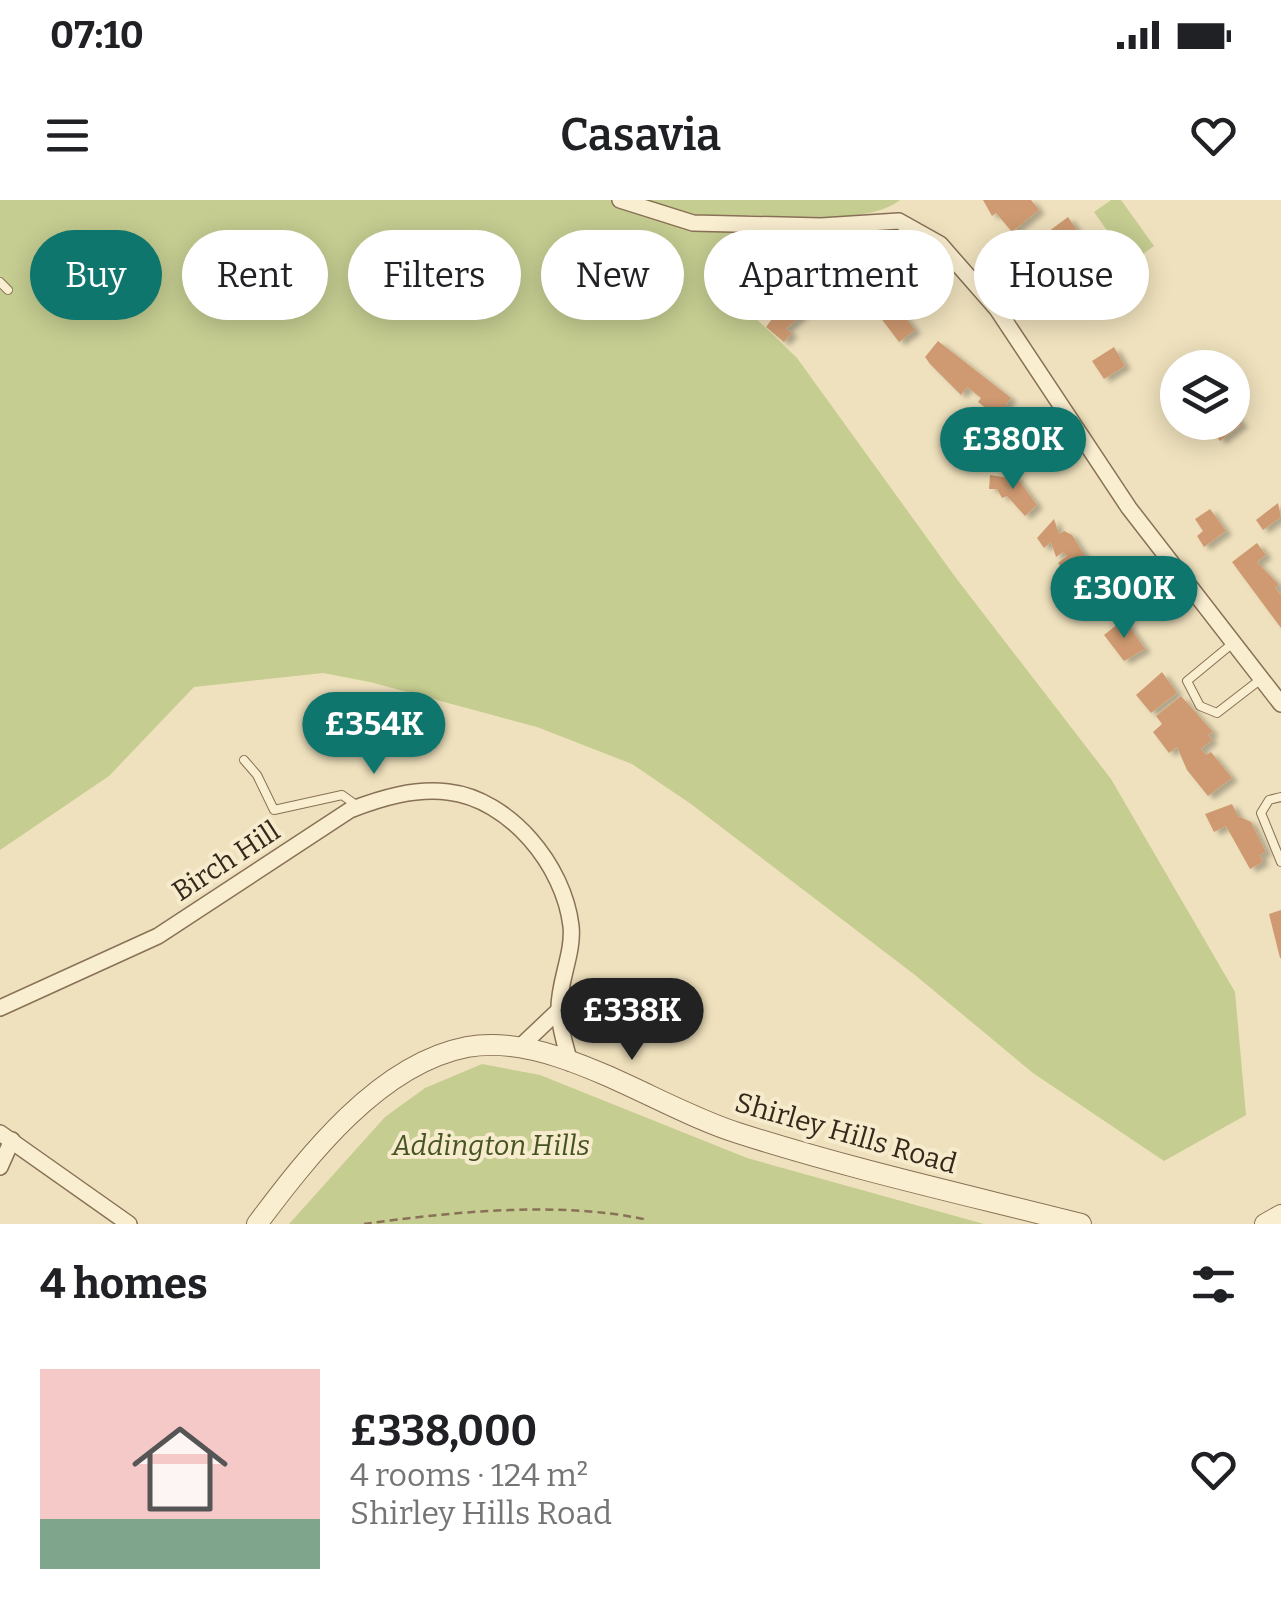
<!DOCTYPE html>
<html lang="en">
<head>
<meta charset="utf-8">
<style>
  :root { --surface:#fff; --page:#f2f2f2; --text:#202124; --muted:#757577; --line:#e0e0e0; --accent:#0f766e }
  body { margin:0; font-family:Bitter,serif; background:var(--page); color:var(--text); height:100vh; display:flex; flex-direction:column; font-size:38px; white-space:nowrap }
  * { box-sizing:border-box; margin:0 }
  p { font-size:32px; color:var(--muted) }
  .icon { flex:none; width:55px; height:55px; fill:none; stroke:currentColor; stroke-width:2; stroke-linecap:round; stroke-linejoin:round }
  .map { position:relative; height:1024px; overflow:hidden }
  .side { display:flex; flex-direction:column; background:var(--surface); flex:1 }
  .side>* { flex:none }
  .hud { position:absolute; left:30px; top:30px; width:1222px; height:90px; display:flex; gap:20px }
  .fabs { position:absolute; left:1160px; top:150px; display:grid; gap:20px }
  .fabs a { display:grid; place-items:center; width:90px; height:90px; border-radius:50%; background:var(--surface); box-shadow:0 5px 25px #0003; font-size:50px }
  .price { position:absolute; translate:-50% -85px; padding:0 22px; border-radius:35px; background:var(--accent); color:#fff; font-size:32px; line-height:65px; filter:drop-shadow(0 2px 5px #0008) }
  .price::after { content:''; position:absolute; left:50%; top:60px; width:30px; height:22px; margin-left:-15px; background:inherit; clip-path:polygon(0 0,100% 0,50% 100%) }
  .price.selected { background:#222; color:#fff }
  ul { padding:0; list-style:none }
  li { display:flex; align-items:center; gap:30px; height:250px; padding:0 40px }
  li+li { border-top:2px solid var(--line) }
  li span { display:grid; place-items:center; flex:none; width:280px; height:200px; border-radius:0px; color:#555 }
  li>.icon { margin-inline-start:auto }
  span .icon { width:120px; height:120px; fill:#fffc; stroke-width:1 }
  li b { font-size:42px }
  h2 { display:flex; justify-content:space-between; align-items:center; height:120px; padding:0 40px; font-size:42px }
  .tag { padding:0 35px; border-radius:45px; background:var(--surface); box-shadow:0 5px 25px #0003; font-size:35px; line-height:90px }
  .tag.selected { background:var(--accent); color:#fff }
  .status { display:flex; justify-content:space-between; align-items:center; height:70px; padding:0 50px; background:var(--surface); direction:ltr }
  .status svg { height:28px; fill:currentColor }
  header { display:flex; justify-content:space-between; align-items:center; height:130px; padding:0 40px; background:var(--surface); font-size:45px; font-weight:600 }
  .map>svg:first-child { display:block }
</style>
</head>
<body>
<div class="status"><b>07:10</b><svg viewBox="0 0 49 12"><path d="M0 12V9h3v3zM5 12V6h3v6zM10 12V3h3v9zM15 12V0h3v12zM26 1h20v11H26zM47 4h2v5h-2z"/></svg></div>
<header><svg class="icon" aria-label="menu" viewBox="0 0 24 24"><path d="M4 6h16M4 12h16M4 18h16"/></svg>Casavia<svg class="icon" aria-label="heart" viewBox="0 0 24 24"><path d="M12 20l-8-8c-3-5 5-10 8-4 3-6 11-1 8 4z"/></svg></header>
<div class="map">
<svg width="1281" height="1024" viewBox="0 0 1281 1024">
  <defs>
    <filter id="shadow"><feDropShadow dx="6" dy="3.5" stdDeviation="2.5" flood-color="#0004"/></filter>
  </defs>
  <rect width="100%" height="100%" fill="#efe1bd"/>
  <g fill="#c5cd91">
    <path d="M0,0H900C869,25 787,16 748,15L715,79L797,158L956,378L1111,579L1235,792L1246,915L1164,961L1033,873L915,775L691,604L632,564L537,527L370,482L323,473L194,487L109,576L0,650Z"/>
    <polygon points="1111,0 1121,0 1154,46 1130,63 1094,12"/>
    <polygon points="482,864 540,875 747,958 984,1024 289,1024 385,917 425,888"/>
  </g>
  <g fill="#cf9a71" filter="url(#shadow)">
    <polygon points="983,0 1031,0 1039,10 1012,32 996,13 992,16"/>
    <polygon points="1068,17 1079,33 1048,55 1060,71 1084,53 1100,77 1060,106 1022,51"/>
    <polygon points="801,74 805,80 798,86 812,92 805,112 786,129 792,133 784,142 766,127 775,115 779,116 787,84"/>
    <polygon points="893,89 904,105 899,109 915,130 899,142 871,105"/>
    <polygon points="938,141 1011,198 997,217 978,202 981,198 967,187 961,195 930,164 925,157"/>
    <polygon points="1114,147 1125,166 1104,179 1092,161"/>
    <polygon points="1232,211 1242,224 1220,241 1210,228 1217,222 1232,222"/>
    <polygon points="1014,274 1037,305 1025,316 1007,296 1002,298 997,289 989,289 990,275 1009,278"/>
    <polygon points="1278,303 1281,317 1263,330 1256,320"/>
    <polygon points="1210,309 1226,331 1204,347 1197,336 1203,331 1195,319"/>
    <polygon points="1054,319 1059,334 1064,331 1072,335 1097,376 1069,397 1062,393 1062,386 1075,377 1072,373 1068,376 1058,363 1067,356 1063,352 1056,357 1051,342 1044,348 1037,338"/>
    <polygon points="1257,343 1266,355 1257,362 1279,385 1275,387 1281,395 1281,428 1232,362"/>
    <polygon points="1124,419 1145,449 1124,461 1104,435"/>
    <polygon points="1162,472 1177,493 1151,513 1136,495"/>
    <polygon points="1181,496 1213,532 1208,535 1212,540 1201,549 1206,555 1211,552 1232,578 1208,596 1187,570 1177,547 1169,553 1153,532 1162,524 1156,516"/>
    <polygon points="1232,604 1238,616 1251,622 1266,652 1260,655 1263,662 1250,669 1226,626 1214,632 1205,614"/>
    <polygon points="1281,710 1281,758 1280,758 1269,714"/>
  </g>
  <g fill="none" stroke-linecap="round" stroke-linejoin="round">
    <g stroke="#887156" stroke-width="10">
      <g id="service">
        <polyline points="0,82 8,90"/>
        <polyline points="1233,443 1187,481 1200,506 1217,513 1261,479"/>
        <polyline points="244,560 257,575 274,610 342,595 359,607"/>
        <polyline points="1281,597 1269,600 1261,613 1281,662"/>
      </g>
    </g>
    <g stroke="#887156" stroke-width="18">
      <g id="minor">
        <polyline points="620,0 693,23 821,26 899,21 940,44 997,109 1129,308 1281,504"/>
        <path d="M0,808L158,736L350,610C381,598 414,588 448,592C510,599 564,666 571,726C574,753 558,783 559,810C559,827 566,847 570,863"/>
        <polyline points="520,847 559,810"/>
        <polyline points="0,933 129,1024"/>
        <polyline points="0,967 12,940"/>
      </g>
    </g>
    <g stroke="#887156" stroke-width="22">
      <g id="tertiary">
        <path d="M257,1024C308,956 379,864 467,847C553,831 657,908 738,933C850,969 967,995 1081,1024"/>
        <polyline points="1265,1024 1281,1015"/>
      </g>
    </g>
    <path stroke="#887156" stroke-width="2.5" stroke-dasharray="8 5" stroke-linecap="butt" d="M364,1024C449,1012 559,1001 643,1019L645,1024"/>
    <use href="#service" stroke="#faeed0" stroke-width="8"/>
    <use href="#minor" stroke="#faeed0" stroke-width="15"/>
    <use href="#tertiary" stroke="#faeed0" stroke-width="20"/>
  </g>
  <g text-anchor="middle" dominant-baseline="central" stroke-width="8" stroke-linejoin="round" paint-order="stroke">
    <g font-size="28" fill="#36291b" stroke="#f6ebcd">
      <text transform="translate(226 661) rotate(-33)">Birch Hill</text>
      <text transform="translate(846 933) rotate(16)">Shirley Hills Road</text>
    </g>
    <g font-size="28" font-style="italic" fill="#465421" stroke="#f6ebcd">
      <text x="491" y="945">Addington Hills</text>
    </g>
  </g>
</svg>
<div class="fabs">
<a><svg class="icon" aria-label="layers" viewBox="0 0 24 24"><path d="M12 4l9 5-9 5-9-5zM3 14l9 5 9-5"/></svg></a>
</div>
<b class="price" style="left:1013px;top:292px">£380K</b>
<b class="price" style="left:1124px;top:441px">£300K</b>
<b class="price" style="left:374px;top:577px">£354K</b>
<b class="price selected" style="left:632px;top:863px">£338K</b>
<div class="hud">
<a class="tag selected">Buy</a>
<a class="tag">Rent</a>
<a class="tag">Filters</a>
<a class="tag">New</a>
<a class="tag">Apartment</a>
<a class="tag">House</a>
</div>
</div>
<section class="side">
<h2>4 homes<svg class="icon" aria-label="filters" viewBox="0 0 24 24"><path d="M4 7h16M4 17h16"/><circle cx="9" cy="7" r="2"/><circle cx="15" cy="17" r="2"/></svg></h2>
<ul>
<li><span style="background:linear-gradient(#f6c9c9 75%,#7fa58c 0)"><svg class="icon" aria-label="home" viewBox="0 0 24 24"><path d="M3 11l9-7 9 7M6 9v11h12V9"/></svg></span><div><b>£338,000</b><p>4 rooms · 124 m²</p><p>Shirley Hills Road</p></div><svg class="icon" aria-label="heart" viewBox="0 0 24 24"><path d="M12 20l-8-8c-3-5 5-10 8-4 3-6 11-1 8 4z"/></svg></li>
</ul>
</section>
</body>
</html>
